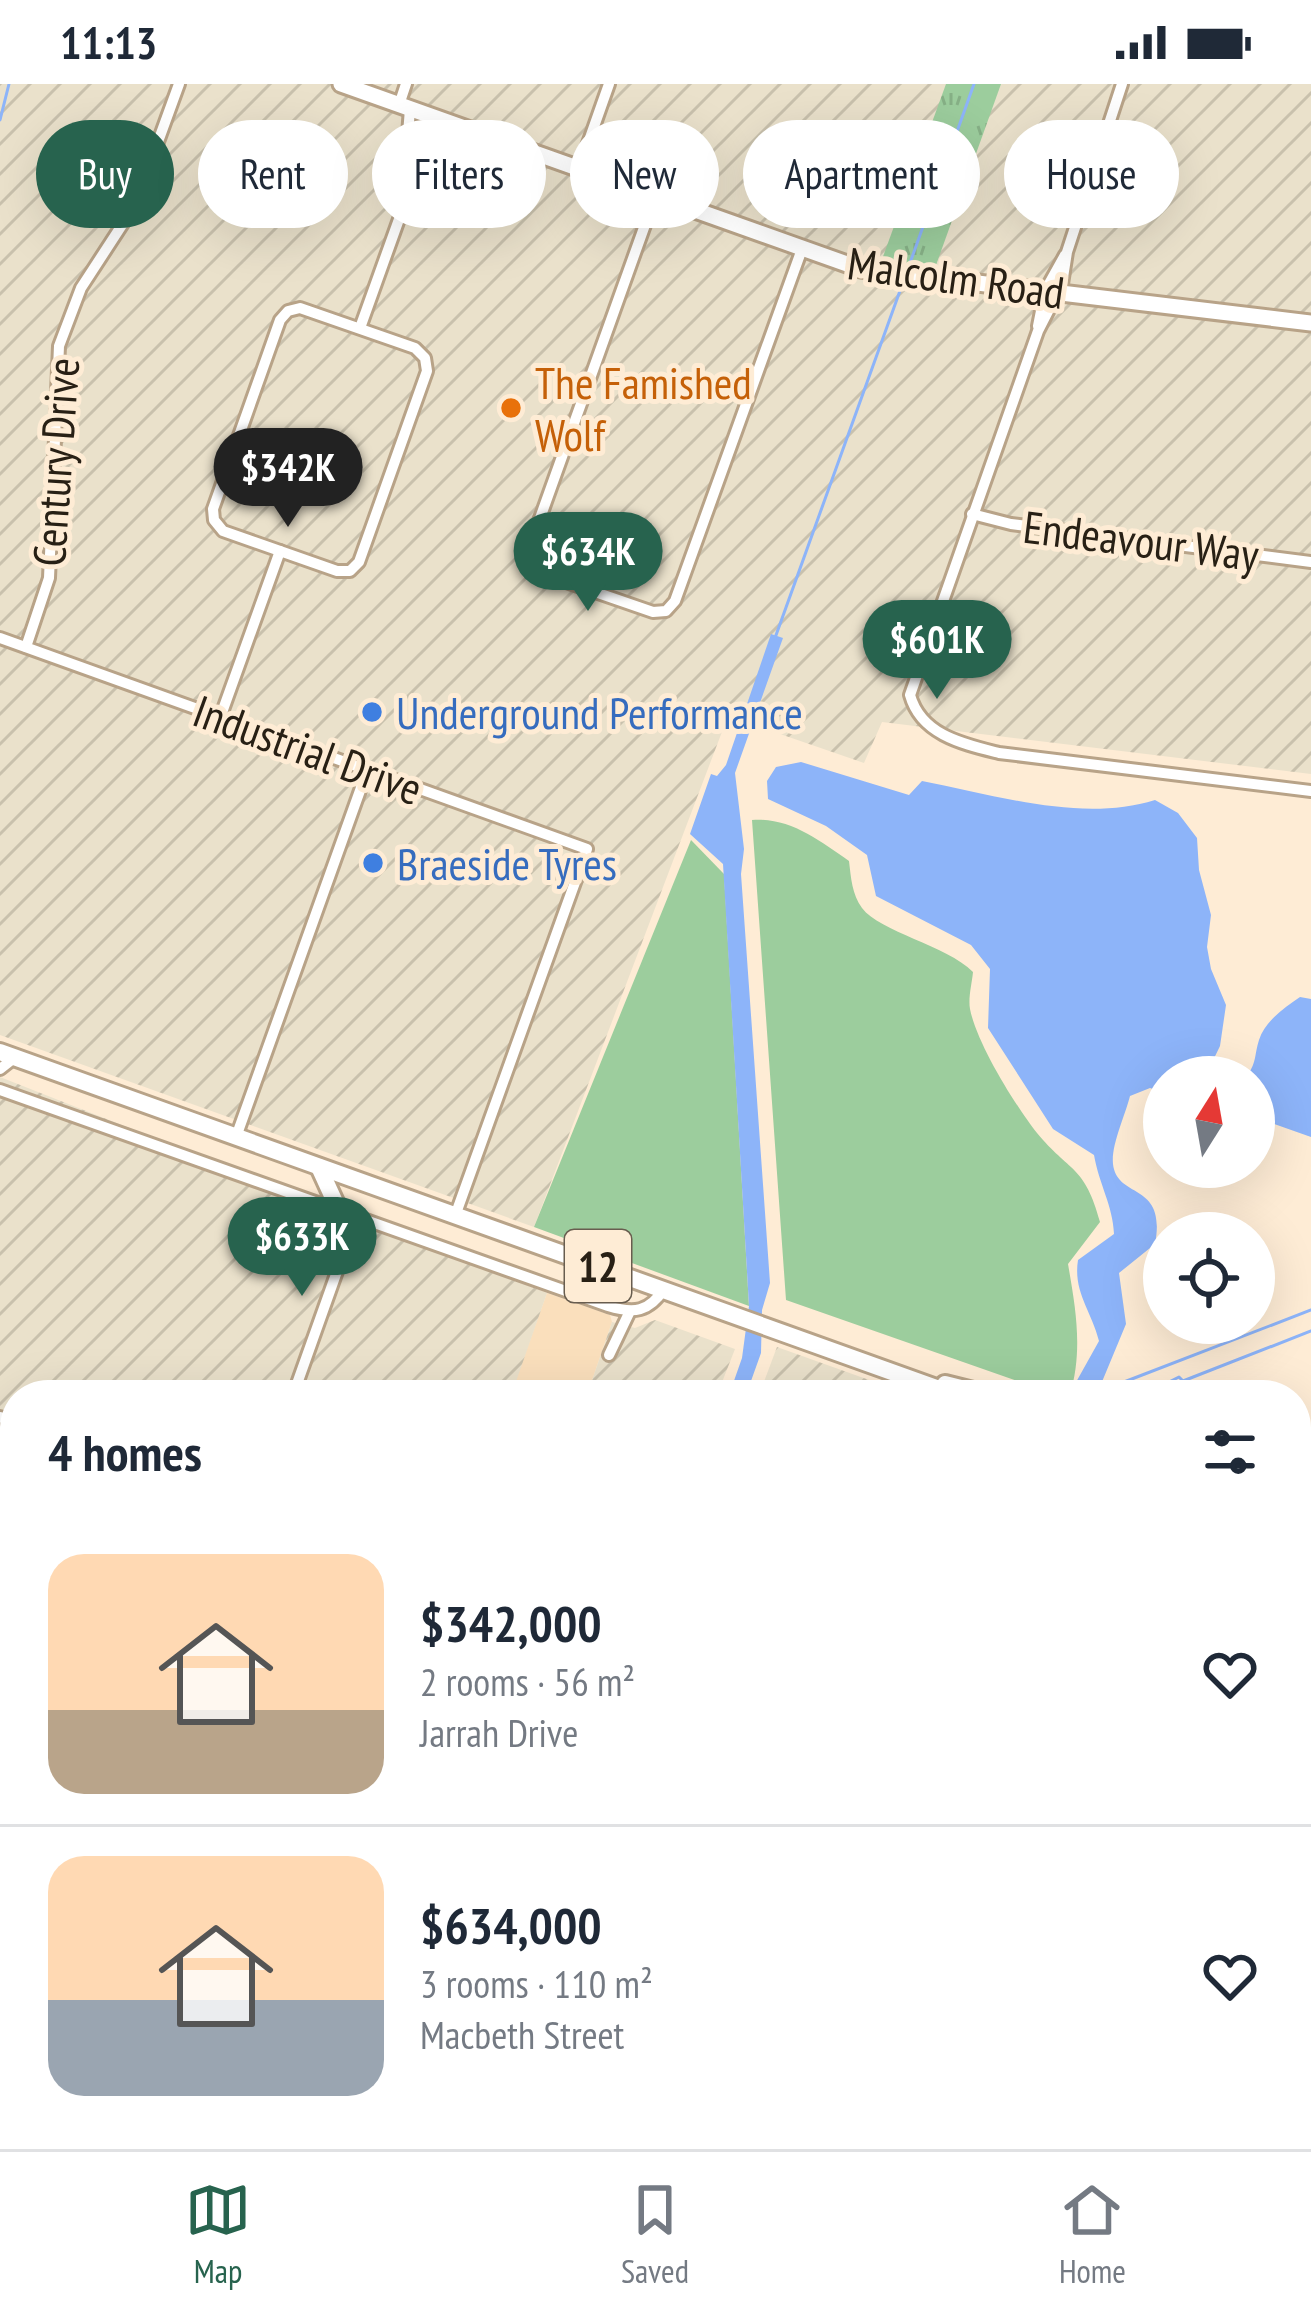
<!DOCTYPE html>
<html lang="en">
<head>
<meta charset="utf-8">
<style>
  :root { --surface:#fff; --page:#f6f6f7; --text:#1f2937; --muted:#747a83; --line:#e0e1e3; --accent:#27634e }
  body { margin:0; font-family:"PT Sans Narrow",sans-serif; background:var(--page); color:var(--text); height:100vh; display:flex; flex-direction:column; font-size:45px; white-space:nowrap }
  * { box-sizing:border-box; margin:0 }
  p { font-size:39px; color:var(--muted) }
  .icon { flex:none; width:66px; height:66px; fill:none; stroke:currentColor; stroke-width:2; stroke-linecap:round; stroke-linejoin:round }
  .map { position:relative; flex:1; overflow:hidden }
  .details { position:absolute; left:0px; top:1296px; width:1311px; height:771px; display:flex; flex-direction:column; background:var(--surface); border-radius:48px 48px 0 0; box-shadow:0 12px 48px #0002 }
  .details>* { flex:none }
  .guide { position:absolute; left:36px; top:36px; width:1239px; height:108px; display:flex; gap:24px }
  .needle { width:78px; rotate:11deg }
  .controls { position:absolute; left:1143px; top:972px; display:grid; gap:24px }
  .controls a { display:grid; place-items:center; width:132px; height:132px; border-radius:50%; background:var(--surface); box-shadow:0 12px 48px #0002; font-size:60px }
  .price { position:absolute; translate:-50% -102px; padding:0 27px; border-radius:42px; background:var(--accent); color:#fff; font-size:39px; line-height:78px; filter:drop-shadow(0 3px 6px #0008) }
  .price::after { content:''; position:absolute; left:50%; top:72px; width:36px; height:27px; margin-left:-18px; background:inherit; clip-path:polygon(0 0,100% 0,50% 100%) }
  .price.current { background:#222; color:#fff }
  ul { padding:0; list-style:none }
  li { display:flex; align-items:center; gap:36px; height:300px; padding:0 48px }
  li+li { border-top:3px solid var(--line) }
  li span { display:grid; place-items:center; flex:none; width:336px; height:240px; border-radius:36px; color:#555 }
  li>.icon { margin-inline-start:auto }
  span .icon { width:144px; height:144px; fill:#fffc; stroke-width:1 }
  li b { font-size:51px }
  h2 { display:flex; justify-content:space-between; align-items:center; height:144px; padding:0 48px; font-size:51px }
  .tag { padding:0 42px; border-radius:54px; background:var(--surface); box-shadow:0 12px 48px #0002; font-size:42px; line-height:108px }
  .tag.current { background:var(--accent); color:#fff }
  .status { display:flex; justify-content:space-between; align-items:center; height:84px; padding:0 60px; background:var(--surface); direction:ltr }
  .status svg { height:33px; fill:currentColor }
  .menu { display:flex; justify-content:space-around; align-items:center; height:168px; border-top:3px solid var(--line); background:var(--surface); font-size:33px; color:var(--muted) }
  .menu a { display:grid; justify-items:center; gap:6px }
  .menu .current { color:var(--accent) }
  .map>svg:first-child { display:block }
</style>
</head>
<body>
<div class="status"><b>11:13</b><svg viewBox="0 0 49 12"><path d="M0 12V9h3v3zM5 12V6h3v6zM10 12V3h3v9zM15 12V0h3v12zM26 1h20v11H26zM47 4h2v5h-2z"/></svg></div>
<div class="map">
<svg width="1311" height="2065" viewBox="0 0 1311 2065">
  <defs>
    <pattern id="industrial-furrows" width="10" height="10" patternUnits="userSpaceOnUse" patternTransform="scale(3)"><rect width="10" height="10" fill="#eae1cb"/><path d="M-1 1l2-2M0 10L10 0M9 11l2-2" fill="none" stroke="#c9c1ad"/></pattern>
    <pattern id="park-tufts" width="24" height="20" patternUnits="userSpaceOnUse" patternTransform="scale(3)"><rect width="24" height="20" fill="#9ccd9d"/><path d="M3 7l-1-3M5 7V3M7 7l1-3M15 17l-1-3M17 17v-4M19 17l1-3" fill="none" stroke="#86b086"/></pattern>
  </defs>
  <rect width="100%" height="100%" fill="#feecd5"/>
  <polygon fill="#fadfbc" points="547,1209 610,1231 612,1238 587,1311 511,1309"/>
  <g fill="url(#industrial-furrows)">
    <polygon points="0,0 1311,0 1311,690 882,638 864,679 728,632 534,1143 0,951"/>
    <polygon points="0,993 547,1209 512,1309 516,1311 15,1311 15,1668 0,1659"/>
    <polygon points="655,1236 735,1265 717,1311 587,1311 612,1238 635,1244"/>
    <polygon points="777,1263 911,1311 759,1311"/>
    <polygon points="1296,1448 1311,1453 1311,1623 1296,1663"/>
    <polygon points="689,2052 852,2052 890,2065 711,2065"/>
    <polygon points="976,2052 1159,2052 1155,2065 971,2065"/>
  </g>
  <g fill="#9ccd9d">
    <path d="M752,736C789,733 819,756 849,777C851,794 852,810 862,824C880,848 946,861 973,888C972,899 968,914 970,925C977,960 1015,1021 1037,1049C1069,1088 1085,1081 1100,1138L1068,1180C1076,1226 1083,1266 1070,1311H1057L786,1216Z"/>
    <polygon points="691,756 724,790 749,1222 534,1143"/>
    <polygon points="1311,1641 1311,1731 1302,1763 1296,1823 1296,1681"/>
    <polygon points="0,1655 15,1664 15,1850 0,1841"/>
    <polygon points="197,2052 323,2052 345,2065 220,2065"/>
    <polygon points="354,2052 689,2052 711,2065 377,2065"/>
  </g>
  <polygon fill="url(#park-tufts)" points="946,0 1001,0 935,184 881,178"/>
  <g fill="#8db4f9">
    <polygon points="771,550 783,554 735,689 744,765 741,790 770,1199 762,1226 761,1269 746,1311 729,1311 742,1274 749,1222 723,780 690,750 711,690 717,692 726,681"/>
    <path d="M801,678L909,711L922,697C996,711 1081,739 1155,716L1178,729L1197,754L1199,786L1211,831L1207,863L1211,885L1226,921L1220,962L1205,993H1164V1009L1150,1004L1130,1012C1125,1032 1111,1061 1113,1080C1117,1116 1167,1097 1155,1160L1119,1189L1126,1240L1099,1305L1075,1300L1099,1257C1091,1226 1073,1208 1078,1176L1114,1150C1113,1122 1099,1100 1094,1071L1053,1045L988,944L990,885L971,861L876,812L867,771L826,742L768,715L767,697L776,683Z"/>
    <path d="M1300,913L1311,915V1053L1254,1033V993H1246C1257,979 1254,972 1259,956C1265,937 1284,924 1300,913Z"/>
    <polygon points="1311,1738 1311,2065 1204,2065 1209,2052 1296,2052 1299,1783 1302,1758"/>
  </g>
  <g fill="none" stroke-linecap="round" stroke-linejoin="round">
    <g stroke="#8db4f9" stroke-width="3">
      <polyline points="0,36 9,0"/>
      <polyline points="910,179 974,0"/>
      <polyline points="775,554 901,204"/>
      <polyline points="1124,1298 1311,1226"/>
      <polyline points="1161,1302 1179,1293 1183,1297 1311,1247"/>
      <polyline points="1145,1311 1151,1306"/>
      <polyline points="1154,1311 1156,1309"/>
      <polyline points="0,1911 15,1920"/>
      <polyline points="241,2052 264,2065"/>
    </g>
    <g stroke="#b8a388" stroke-width="16">
      <g id="street">
        <path d="M1122,0L1067,168L1062,200L1038,247L910,611C921,651 963,660 999,669L1311,707"/>
        <polyline points="399,21 406,0"/>
        <polyline points="410,25 408,50 422,71"/>
        <polyline points="422,71 446,64 460,42"/>
        <polyline points="579,85 609,0"/>
        <polyline points="655,113 529,465 530,479 540,489 653,528 666,527 675,517 802,165"/>
        <polygon points="300,224 415,264 425,274 427,287 359,478 350,487 337,487 223,447 214,436 213,425 280,236 288,227"/>
        <polyline points="1038,242 1045,207 1065,171"/>
        <polyline points="360,244 422,71"/>
        <polyline points="972,430 1011,440 1311,478"/>
        <polyline points="0,554 587,765 455,1132"/>
        <polyline points="26,563 49,494 59,262 81,204 135,121 179,0"/>
        <polyline points="220,634 280,467"/>
        <polyline points="0,985 14,974"/>
        <path d="M0,1006L608,1222C634,1230 649,1228 664,1205"/>
        <polyline points="236,1053 367,687"/>
        <polyline points="609,1271 630,1227"/>
        <polyline points="293,1311 356,1134"/>
        <polyline points="0,1333 15,1338"/>
        <polyline points="0,1544 15,1554"/>
        <polyline points="2,2046 15,2038"/>
        <polyline points="89,2052 112,2065"/>
        <polyline points="894,2052 930,2065"/>
        <polyline points="956,2065 964,2052"/>
      </g>
    </g>
    <g stroke="#b8a388" stroke-width="21">
      <polyline id="secondary" points="341,0 861,185 1311,239"/>
    </g>
    <g stroke="#b8a388" stroke-width="22">
      <g id="primary">
        <polyline points="0,968 956,1311"/>
        <polyline points="319,1083 340,1129"/>
        <polyline points="945,1300 989,1311"/>
        <polyline points="1296,1416 1311,1420"/>
        <polyline points="1296,1434 1311,1440"/>
      </g>
    </g>
    <use href="#street" stroke="#fff" stroke-width="10"/>
    <use href="#secondary" stroke="#fff" stroke-width="15"/>
    <use href="#primary" stroke="#fff" stroke-width="16"/>
  </g>
  <circle fill="#e8710a" stroke="#feecd5" stroke-width="4.5" cx="511" cy="324" r="12"/>
  <g fill="#3f7fe0" stroke="#feecd5" stroke-width="4.5">
    <circle cx="372" cy="628" r="12"/>
    <circle cx="373" cy="779" r="12"/>
  </g>
  <g text-anchor="middle" dominant-baseline="central" stroke-width="10" stroke-linejoin="round" paint-order="stroke">
    <rect fill="#feecd5" stroke="#685d4f" stroke-width="3" x="565" y="1146" width="66" height="72" rx="9"/>
    <g font-size="42" font-weight="bold" fill="#282015">
      <text x="598" y="1182">12</text>
    </g>
    <g font-size="45" fill="#282015" stroke="#feecd5">
      <text transform="translate(956 193) rotate(8)">Malcolm Road</text>
      <text transform="translate(55 378) rotate(-86)">Century Drive</text>
      <text transform="translate(1141 456) rotate(7)">Endeavour Way</text>
      <text transform="translate(308 665) rotate(20)">Industrial Drive</text>
    </g>
    <g font-size="45" fill="#c56008" stroke="#feecd5" text-anchor="start">
      <text x="535" y="298">The Famished<tspan x="535" dy="52">Wolf</tspan></text>
    </g>
    <g font-size="45" fill="#366cbe" stroke="#feecd5" text-anchor="start">
      <text x="396" y="628">Underground Performance</text>
      <text x="397" y="779">Braeside Tyres</text>
    </g>
  </g>
</svg>
<div class="controls">
<a><svg class="needle" viewBox="-14 -14 28 28"><path d="M0-13l5 13h-10z" fill="#e53935"/><path d="M0 13l5-13h-10z" fill="#747a83"/></svg></a>
<a><svg class="icon" aria-label="locate" viewBox="0 0 24 24"><circle cx="12" cy="12" r="6"/><path d="M12 2v4M12 18v4M2 12h4M18 12h4"/></svg></a>
</div>
<b class="price current" style="left:288px;top:446px">$342K</b>
<b class="price" style="left:588px;top:530px">$634K</b>
<b class="price" style="left:937px;top:618px">$601K</b>
<b class="price" style="left:302px;top:1215px">$633K</b>
<div class="guide">
<a class="tag current">Buy</a>
<a class="tag">Rent</a>
<a class="tag">Filters</a>
<a class="tag">New</a>
<a class="tag">Apartment</a>
<a class="tag">House</a>
</div>
<section class="details">
<h2>4 homes<svg class="icon" aria-label="filters" viewBox="0 0 24 24"><path d="M4 7h16M4 17h16"/><circle cx="9" cy="7" r="2"/><circle cx="15" cy="17" r="2"/></svg></h2>
<ul>
<li><span style="background:linear-gradient(#ffd9b3 65%,#b9a48a 0)"><svg class="icon" aria-label="home" viewBox="0 0 24 24"><path d="M3 11l9-7 9 7M6 9v11h12V9"/></svg></span><div><b>$342,000</b><p>2 rooms · 56 m²</p><p>Jarrah Drive</p></div><svg class="icon" aria-label="heart" viewBox="0 0 24 24"><path d="M12 20l-8-8c-3-5 5-10 8-4 3-6 11-1 8 4z"/></svg></li>
<li><span style="background:linear-gradient(#ffd9b3 60%,#9aa5b1 0)"><svg class="icon" aria-label="home" viewBox="0 0 24 24"><path d="M3 11l9-7 9 7M6 9v11h12V9"/></svg></span><div><b>$634,000</b><p>3 rooms · 110 m²</p><p>Macbeth Street</p></div><svg class="icon" aria-label="heart" viewBox="0 0 24 24"><path d="M12 20l-8-8c-3-5 5-10 8-4 3-6 11-1 8 4z"/></svg></li>
</ul>
</section>
</div>
<nav class="menu">
<a class="current"><svg class="icon" aria-label="map" viewBox="0 0 24 24"><path d="M3 6l6-2 6 2 6-2v14l-6 2-6-2-6 2zM9 4v14M15 6v14"/></svg>Map</a>
<a><svg class="icon" aria-label="saved" viewBox="0 0 24 24"><path d="M7 4h10v16l-5-4-5 4z"/></svg>Saved</a>
<a><svg class="icon" aria-label="home" viewBox="0 0 24 24"><path d="M3 11l9-7 9 7M6 9v11h12V9"/></svg>Home</a>
</nav>
</body>
</html>
